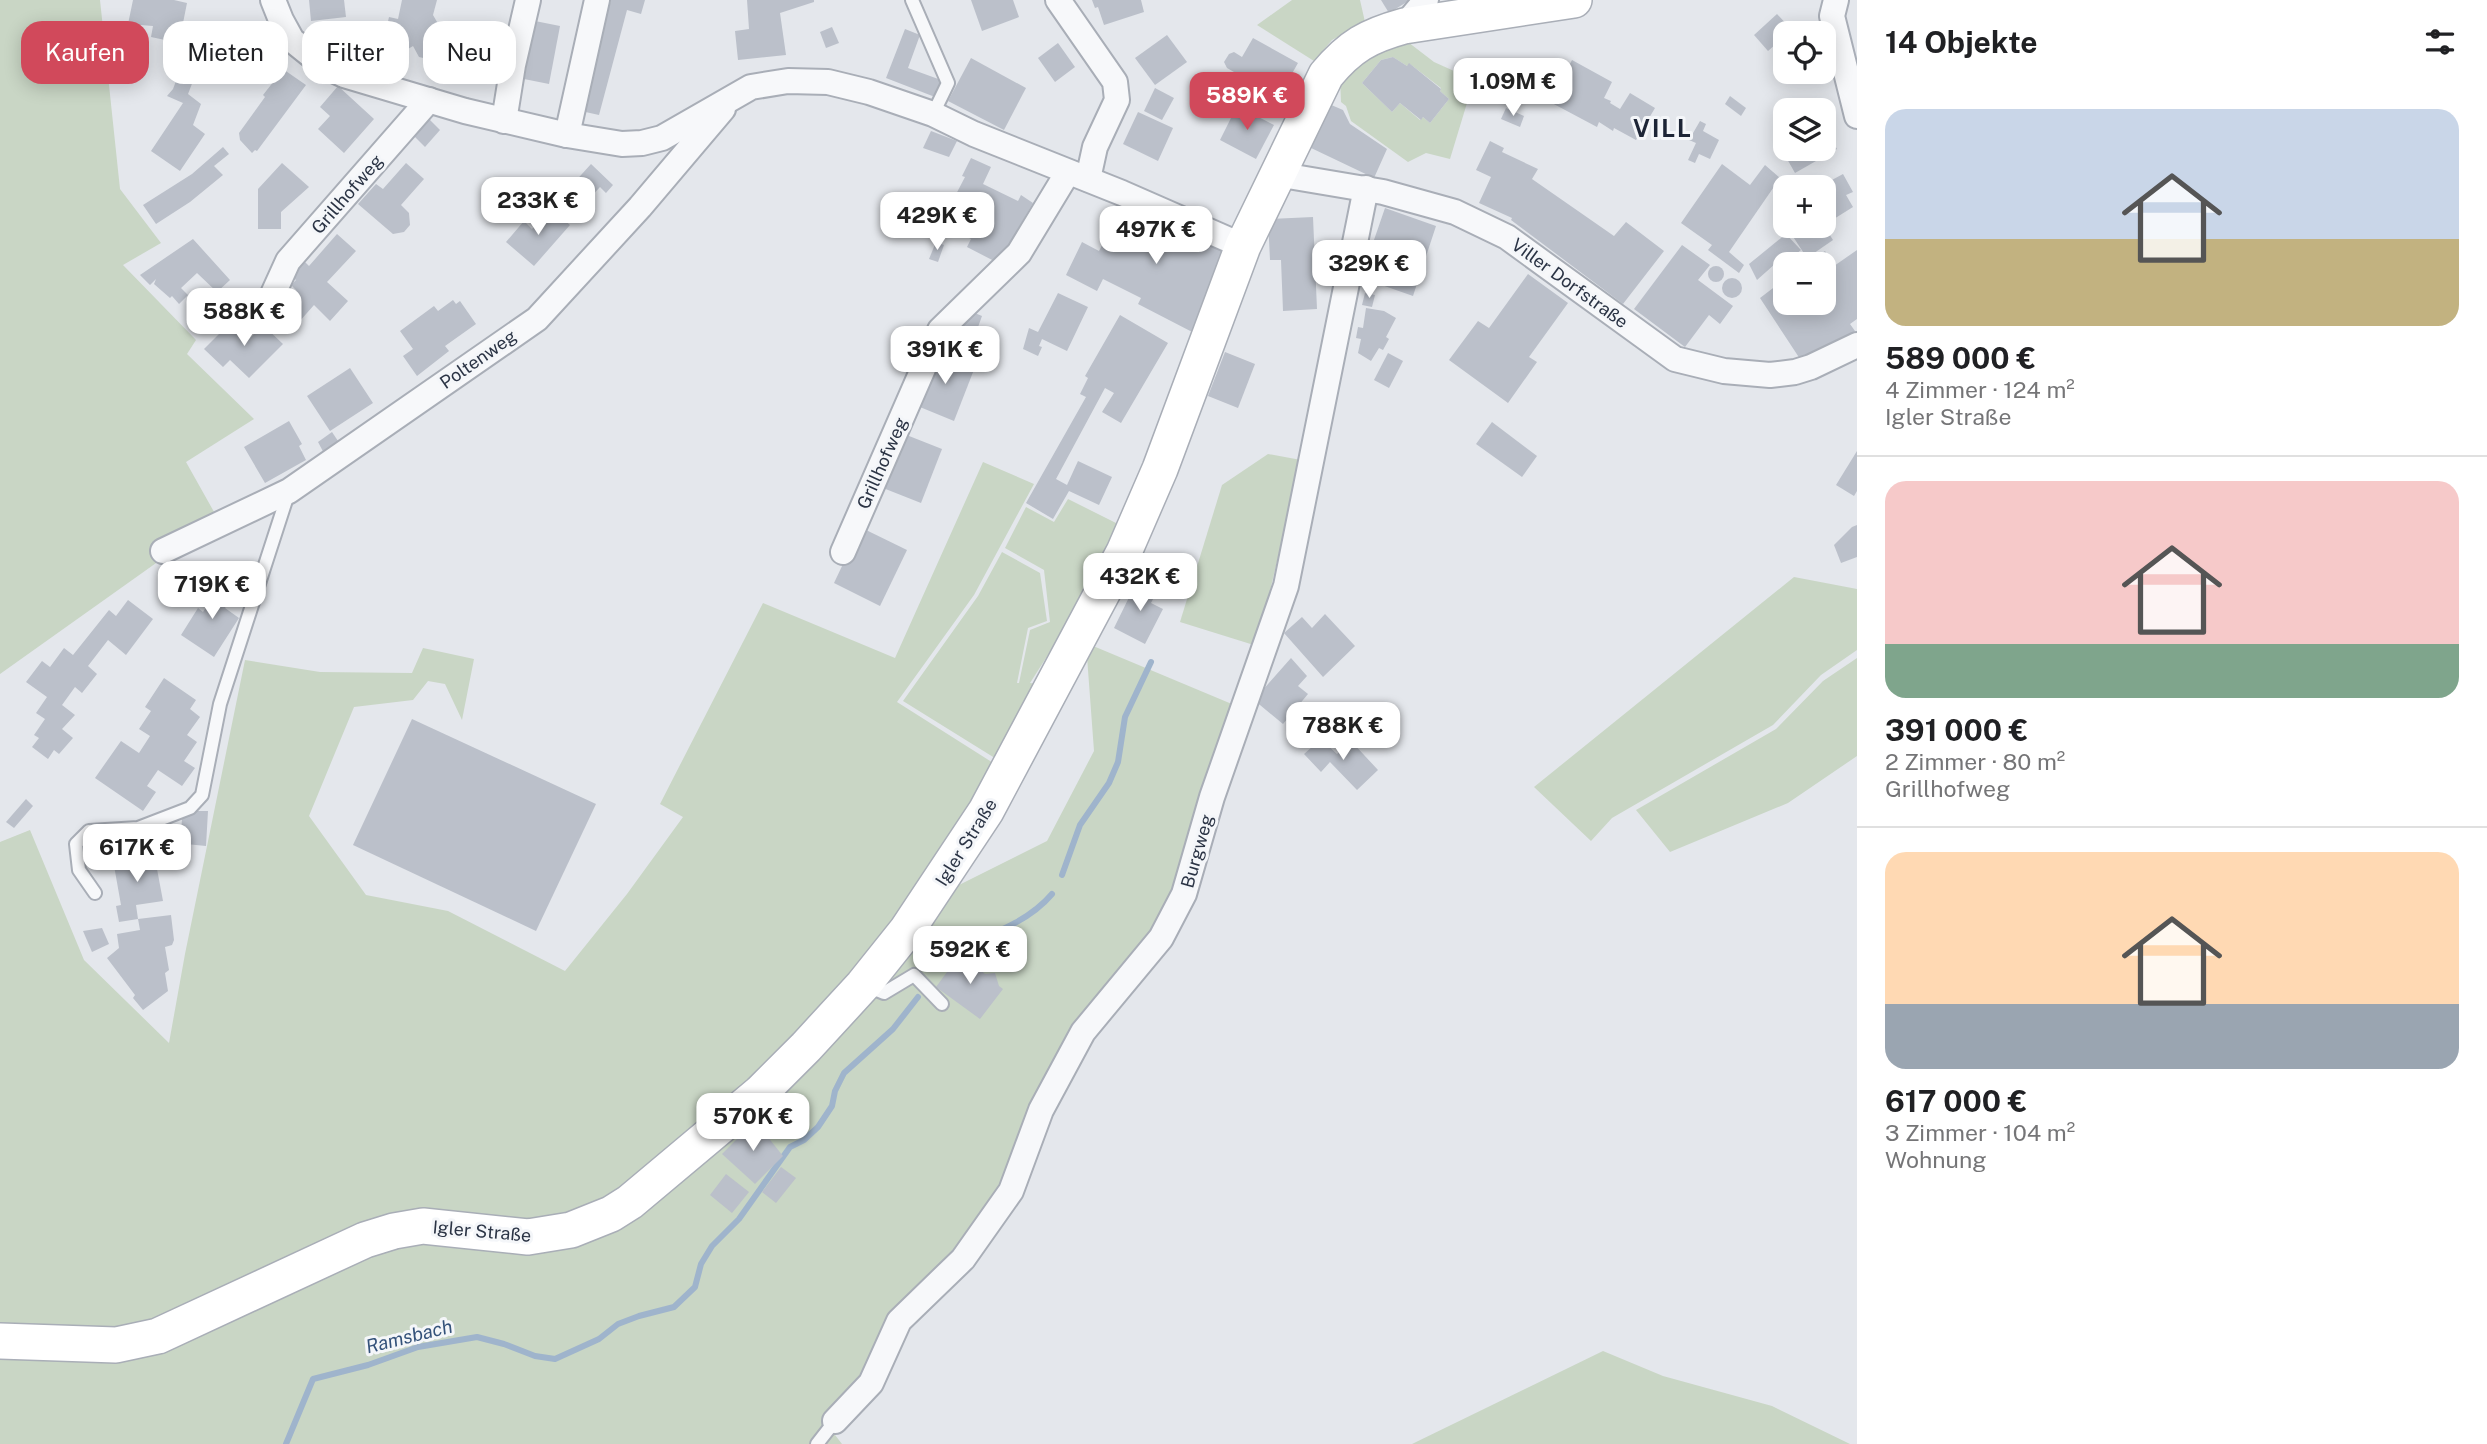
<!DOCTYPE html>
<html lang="de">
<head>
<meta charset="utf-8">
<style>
  :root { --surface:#fff; --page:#f6f6f6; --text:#202124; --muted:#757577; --line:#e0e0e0; --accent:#d1495b }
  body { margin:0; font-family:"Public Sans",sans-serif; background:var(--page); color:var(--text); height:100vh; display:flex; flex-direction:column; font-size:26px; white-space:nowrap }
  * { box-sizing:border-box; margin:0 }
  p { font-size:23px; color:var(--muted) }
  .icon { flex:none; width:38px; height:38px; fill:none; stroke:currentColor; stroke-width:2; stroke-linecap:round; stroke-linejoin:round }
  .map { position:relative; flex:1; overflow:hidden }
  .sheet { display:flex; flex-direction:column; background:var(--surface); width:630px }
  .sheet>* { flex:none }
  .top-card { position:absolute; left:21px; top:21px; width:665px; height:63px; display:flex; gap:14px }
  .tools { position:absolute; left:1773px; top:21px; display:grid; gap:14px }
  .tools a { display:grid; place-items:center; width:63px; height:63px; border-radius:14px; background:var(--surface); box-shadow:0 4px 18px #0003; font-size:35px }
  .price { position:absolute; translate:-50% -60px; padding:0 16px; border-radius:14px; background:#fff; color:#222; font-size:23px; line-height:46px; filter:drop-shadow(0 2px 4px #0008) }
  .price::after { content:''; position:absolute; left:50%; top:42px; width:21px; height:16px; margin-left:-10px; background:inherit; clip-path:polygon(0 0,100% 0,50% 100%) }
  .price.active { background:var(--accent); color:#fff }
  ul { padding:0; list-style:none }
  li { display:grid; align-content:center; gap:14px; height:371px; padding:0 28px }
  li+li { border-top:2px solid var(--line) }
  li span { display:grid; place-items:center; height:217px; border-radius:21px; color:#555 }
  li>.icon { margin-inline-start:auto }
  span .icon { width:126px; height:126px; fill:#fffc; stroke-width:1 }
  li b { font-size:30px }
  h2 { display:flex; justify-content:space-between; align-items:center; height:84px; padding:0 28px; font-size:30px }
  .chip { padding:0 24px; border-radius:21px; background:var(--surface); box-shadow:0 4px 18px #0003; font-size:24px; line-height:63px }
  .chip.active { background:var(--accent); color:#fff }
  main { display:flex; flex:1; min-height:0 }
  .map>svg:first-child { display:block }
</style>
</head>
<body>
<main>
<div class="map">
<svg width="1857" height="1444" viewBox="0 0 1857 1444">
  <rect width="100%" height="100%" fill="#e4e7ec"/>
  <g fill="#c9d6c5" fill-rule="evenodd">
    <polygon points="0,0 100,0 120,189 161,243 123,265 196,340 187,354 254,419 186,462 218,519 0,674"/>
    <polygon points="1292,0 1360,0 1365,22 1332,40 1314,61 1257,25"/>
    <path d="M1404,39L1434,62L1474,80L1450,159L1426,153L1408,162L1351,121L1346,106L1341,102L1340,79L1357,62ZM1393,57L1407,66L1410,64L1441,88L1440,91L1449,99L1430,123L1423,117L1420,120L1400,103L1392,112L1362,83L1381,60Z"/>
    <polygon points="1268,454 1301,460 1257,646 1180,622 1222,485"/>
    <polygon points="983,462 1034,484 974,595 897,702 998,766 898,923 609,1231 675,1187 758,1114 862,1012 959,885 1047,841 1094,751 1086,643 1239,707 1161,925 1113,987 1009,1186 832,1431 842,1444 0,1444 0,842 30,830 84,960 169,1043 185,954 245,660 320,672 412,673 423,648 474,659 462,720 445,684 428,681 413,700 354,707 309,816 366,895 448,911 565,971 627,894 683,817 660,804 763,603 895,658"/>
    <polygon points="1068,499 1120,525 1076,611 1030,683 1038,684 998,760 903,701 978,596 1002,552 1040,573 1047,621 1028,628 1017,683 1019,683 1030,630 1050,622 1044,570 1005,548 1026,507 1054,522"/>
    <polygon points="1794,577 1857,589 1857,650 1821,675 1773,725 1612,818 1591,841 1534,787"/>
    <polygon points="1857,658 1857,756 1788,803 1670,852 1636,810 1776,729 1823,681"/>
    <polygon points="1603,1351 1663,1376 1772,1406 1850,1444 1412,1444"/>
  </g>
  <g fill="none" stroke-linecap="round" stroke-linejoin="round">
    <g stroke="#9fb4cc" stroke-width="6">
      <polyline points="1062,875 1080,825 1109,783 1118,762 1125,717 1151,662"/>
      <path d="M969,944C998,932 1031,919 1052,894"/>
      <polyline points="286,1444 313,1379 368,1365 418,1347 477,1337 504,1344 535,1356 555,1359 599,1339 618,1324 639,1316 674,1307 695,1287 701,1264 712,1246 739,1219 790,1147 804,1140 818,1127 832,1106 835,1091 844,1073 893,1029 918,997"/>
    </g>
  </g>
  <g fill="#bbc0ca">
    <polygon points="133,0 174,0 187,3 179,43 151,37 153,26 128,24"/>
    <polygon points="309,0 344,0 346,17 311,21"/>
    <polygon points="402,0 437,0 433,15 440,27 454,30 456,34 449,64 419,57 413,46 398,55 381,51 389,17 398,19"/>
    <polygon points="611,0 645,0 641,14 627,10 599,115 581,111"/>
    <polygon points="747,0 814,0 814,2 780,13 786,55 738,60 735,31 749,29"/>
    <polygon points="971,0 1013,0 1019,17 982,31"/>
    <polygon points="1092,0 1141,0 1144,12 1104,25 1098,7 1095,8"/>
    <polygon points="1381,0 1410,0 1389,13"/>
    <polygon points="1777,14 1792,30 1785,33 1785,36 1768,51 1754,35"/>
    <polygon points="530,20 560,26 549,84 519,78"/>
    <polygon points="832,27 839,43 826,48 820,32"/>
    <polygon points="905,29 920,35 908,68 941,80 935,97 886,78"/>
    <polygon points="199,31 221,37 218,48 232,51 224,83 195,76 188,94 201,104 193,125 205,134 180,171 151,151 183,103 167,96 173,89 179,73 189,74"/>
    <polygon points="1167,35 1187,62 1155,85 1135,58"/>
    <polygon points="1253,38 1298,63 1277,100 1232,75 1234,72 1227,68 1224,62 1229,54 1234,52 1242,57"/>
    <polygon points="345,39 366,42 365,56 343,53"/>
    <polygon points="1058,43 1075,67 1055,82 1038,58"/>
    <polygon points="1393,57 1407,66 1409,63 1441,89 1440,91 1449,99 1430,123 1423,117 1421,120 1400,103 1392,112 1362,83 1381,60"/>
    <polygon points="971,58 1026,88 1004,130 948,101"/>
    <polygon points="1572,60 1612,82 1604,98 1611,101 1610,103 1620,109 1630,93 1655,108 1636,140 1614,128 1613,131 1599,122 1597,127 1550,102"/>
    <polygon points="280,67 306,85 257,151 255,150 252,153 240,140 239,133 265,97 263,95 274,81 271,79"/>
    <polygon points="338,86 374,119 344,153 318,129 330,116 320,107"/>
    <polygon points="1155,88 1174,98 1162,120 1144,111"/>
    <polygon points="1730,96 1746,108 1741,116 1725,104"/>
    <polygon points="1329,104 1343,110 1350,124 1387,149 1374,178 1309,147"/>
    <polygon points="1237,106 1274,125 1256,159 1220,140"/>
    <polygon points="1506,108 1524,116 1520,127 1501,119"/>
    <polygon points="1138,112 1173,128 1158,161 1123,144"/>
    <polygon points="426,116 440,130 425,147 411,133"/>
    <polygon points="1700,121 1706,124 1703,131 1719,140 1710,159 1699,154 1695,163 1688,160 1696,143 1689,140"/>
    <polygon points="1824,125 1837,149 1795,173 1774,136 1785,129 1785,149 1824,149"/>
    <polygon points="931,131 957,141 949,157 923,148"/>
    <polygon points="1490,141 1504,148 1502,152 1538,169 1532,179 1614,236 1626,222 1664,251 1623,304 1511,220 1512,218 1479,203 1491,177 1476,170"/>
    <polygon points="223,147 229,154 214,166 223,175 190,202 156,224 143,205 192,174"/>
    <polygon points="971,158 991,167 983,184 1018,201 1021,195 1033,203 998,263 967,247 971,239 941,223 965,177 962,176"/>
    <polygon points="282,163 309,187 281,212 281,229 258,229 258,189"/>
    <polygon points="406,163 424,179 401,205 409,213 410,225 404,232 393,234 358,204 376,184 383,189"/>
    <polygon points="591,164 613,185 606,193 600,187 570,220 545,198 564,177 572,185"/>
    <polygon points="1722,164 1750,185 1765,165 1780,178 1729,252 1744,265 1739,273 1708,250 1712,245 1681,223"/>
    <polygon points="1843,174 1853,192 1846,195 1853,207 1829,222 1824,213 1824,187 1819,187"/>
    <polygon points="1133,201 1230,252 1198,335 1138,304 1141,298 1103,279 1097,291 1066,275 1082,242 1099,251 1109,232 1115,235"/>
    <polygon points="550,208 570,225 534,266 506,242 524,221 532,229"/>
    <polygon points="1385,208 1436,226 1413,296 1376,283 1379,274 1364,269"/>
    <polygon points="1313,217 1317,309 1283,311 1281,260 1270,260 1268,219"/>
    <polygon points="1800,226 1824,226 1833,240 1807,258 1790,232"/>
    <polygon points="337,234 356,251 327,282 348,301 330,321 314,305 299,322 282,306 296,290 291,285 296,280 292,277 305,262 309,266"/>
    <polygon points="1786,234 1801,250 1790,259 1786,254 1757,280 1749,264"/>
    <polygon points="193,239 230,280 217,292 197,273 181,288 188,295 179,304 172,296 170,298 154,284 156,279 150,285 140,275"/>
    <polygon points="936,242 944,245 938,262 929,259"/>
    <polygon points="1682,245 1710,265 1698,280 1733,306 1720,324 1709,315 1685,347 1634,309"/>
    <polygon points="1857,250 1857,319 1850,324 1855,331 1802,362 1760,298 1785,279 1785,303 1824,303 1824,264 1805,264 1825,251 1834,266"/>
    <circle cx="1716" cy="274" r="8"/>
    <polygon points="1528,274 1568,303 1529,357 1537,362 1508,403 1449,360 1478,321 1489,328"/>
    <circle cx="1732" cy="288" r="10"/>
    <polygon points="1058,293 1088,307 1067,351 1042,339 1039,346 1042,347 1038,356 1023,349 1029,328 1038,332"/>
    <polygon points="1365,293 1375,295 1372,307 1362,305"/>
    <polygon points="453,300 456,304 460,301 476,324 445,346 449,351 417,376 403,356 413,349 400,331 434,306 438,311"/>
    <polygon points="1366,308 1384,311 1396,318 1386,337 1389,339 1383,350 1379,348 1371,361 1358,353 1361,339 1356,338 1358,327 1363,328"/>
    <polygon points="965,309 982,316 970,349 953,343"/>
    <polygon points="1120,315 1168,343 1121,423 1102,412 1114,393 1105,388 1056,479 1067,485 1078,461 1112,477 1099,505 1069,491 1053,519 1026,503 1086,397 1080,394 1088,378 1085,376"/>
    <polygon points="231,322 249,339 263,325 283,344 249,378 230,360 223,367 204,349"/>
    <polygon points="936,352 975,367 954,421 915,405"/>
    <polygon points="1225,352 1255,364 1238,408 1208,396"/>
    <polygon points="1388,353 1403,361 1389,388 1374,380"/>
    <polygon points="350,368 373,403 330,431 307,396"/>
    <polygon points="289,421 302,444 299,446 306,460 265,483 244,447"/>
    <polygon points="1492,422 1537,456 1522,477 1476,444"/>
    <polygon points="332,432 342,447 326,457 318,442"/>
    <polygon points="904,434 942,449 921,503 883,488"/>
    <polygon points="1857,451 1857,491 1854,496 1836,485"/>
    <polygon points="1857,525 1857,557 1841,563 1834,545 1852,527"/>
    <polygon points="864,529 907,550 880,606 834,583 852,545"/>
    <polygon points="1138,579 1158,589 1151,603 1163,609 1145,644 1114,628"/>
    <polygon points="217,580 235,592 225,608 239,618 214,657 181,635 198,608 203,612 209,603 204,599"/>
    <polygon points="128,600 153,619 126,655 108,640 88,666 97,674 82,693 75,687 62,705 75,715 62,729 73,738 59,754 54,750 48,759 32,747 39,738 34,735 45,719 36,713 47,697 26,682 42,661 50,667 64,648 73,655 109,610 116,616"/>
    <polygon points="1325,614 1355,646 1323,677 1284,633 1302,617 1312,628"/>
    <polygon points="1291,658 1307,676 1298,686 1308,694 1283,724 1254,700"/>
    <polygon points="164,678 196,700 190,709 200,717 187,735 197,742 184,761 195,768 182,786 158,770 147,786 156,792 143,811 95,778 121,741 139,753 150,736 139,729 151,711 145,707"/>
    <polygon points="412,719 596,804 536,931 353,845"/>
    <polygon points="1321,739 1337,754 1351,741 1378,770 1357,790 1330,762 1321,772 1304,754"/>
    <polygon points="26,799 33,806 14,828 6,822"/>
    <polygon points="196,811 208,811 206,846 186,844 186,832 181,832 182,819"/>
    <polygon points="154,853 163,901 136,905 138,919 119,922 116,906 121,905 113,860"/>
    <polygon points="171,915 174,940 172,945 165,947 169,970 165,973 168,991 143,1010 133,998 135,995 107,958 119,948 117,934 140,930 138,919"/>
    <polygon points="950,927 963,938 951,952 938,941"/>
    <polygon points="102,928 109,944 92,952 83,931"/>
    <polygon points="963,954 985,974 995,973 999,986 1003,989 980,1019 936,987 958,957"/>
    <polygon points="755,1121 783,1156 755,1184 722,1154"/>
    <polygon points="781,1167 796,1178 776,1203 762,1192"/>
    <polygon points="726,1174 749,1192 732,1213 710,1195"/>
  </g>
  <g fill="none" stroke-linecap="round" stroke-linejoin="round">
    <g stroke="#a9aeb7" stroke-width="16">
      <g id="service">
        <polyline points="912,0 948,83 933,114"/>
        <polyline points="95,893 79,870 76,844 89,831 138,828 190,808 202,795 220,704 289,491"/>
        <polyline points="867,986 884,993 914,975 942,1004"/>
        <polyline points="817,1444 835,1421"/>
      </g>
    </g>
    <g stroke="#a9aeb7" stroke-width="28">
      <g id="minor">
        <polyline points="273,0 281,20 292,40 323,65 344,75 465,111 567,135 622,144 642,143 662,138 751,87 788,81 828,82 869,92 933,114 974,134 1122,193 1243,246"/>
        <polyline points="1058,0 1115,82 1117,100 1095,147 1088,179"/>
        <polyline points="1836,0 1832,16 1857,116"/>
        <polyline points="1404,26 1426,0"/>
        <polyline points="504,121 513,65 528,0"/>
        <polyline points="567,135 597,0"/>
        <polyline points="1276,174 1383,192 1455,212 1507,237 1675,359 1724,371 1770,375 1795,372 1811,367 1857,345"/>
        <polyline points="273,294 288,261 429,100"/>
        <polyline points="163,551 289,491 537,319 640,207 723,109"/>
        <polyline points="843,552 940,330 1019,253 1068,172"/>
        <polyline points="835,1421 871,1383 899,1321 963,1259 1011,1191 1041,1110 1083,1032 1161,938 1184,894 1212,797 1286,586 1366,188"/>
      </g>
    </g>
    <g stroke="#a9aeb7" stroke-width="38">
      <path id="secondary" d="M0,1341L116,1345L158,1336L365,1240L394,1231L423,1226L528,1237L571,1230L611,1214L630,1202L760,1093L806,1047L863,985L907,930L986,811L1124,552L1160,469L1243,246L1326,75C1350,46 1368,36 1404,26L1574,0"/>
    </g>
    <use href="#service" stroke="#f7f8fa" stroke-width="12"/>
    <use href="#minor" stroke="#f7f8fa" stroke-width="24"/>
    <use href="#secondary" stroke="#fff" stroke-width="35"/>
  </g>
  <g text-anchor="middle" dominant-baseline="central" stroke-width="6" stroke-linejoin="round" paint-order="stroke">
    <g font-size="18" fill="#2b3445" stroke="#f4f6f9">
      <text transform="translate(347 194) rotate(-49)">Grillhofweg</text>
      <text transform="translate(1570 283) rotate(36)">Viller Dorfstraße</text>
      <text transform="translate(478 359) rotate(-35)">Poltenweg</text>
      <text transform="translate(882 463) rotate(-66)">Grillhofweg</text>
      <text transform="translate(966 842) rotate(-58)">Igler Straße</text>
      <text transform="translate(1197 851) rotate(-74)">Burgweg</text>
      <text transform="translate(482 1231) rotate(5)">Igler Straße</text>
    </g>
    <g font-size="19" font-style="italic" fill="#34527a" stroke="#f4f6f9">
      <text transform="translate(409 1336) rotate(-14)">Ramsbach</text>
    </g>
    <g font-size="24" font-weight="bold" letter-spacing="2" fill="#1d2536" stroke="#f4f6f9">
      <text x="1663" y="128">VILL</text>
    </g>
  </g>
</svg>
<div class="tools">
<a><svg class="icon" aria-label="locate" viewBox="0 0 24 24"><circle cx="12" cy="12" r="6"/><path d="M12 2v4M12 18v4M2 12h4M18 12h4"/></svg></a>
<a><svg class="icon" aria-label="layers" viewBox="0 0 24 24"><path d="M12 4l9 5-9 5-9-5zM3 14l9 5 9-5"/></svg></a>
<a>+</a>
<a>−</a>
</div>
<b class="price" style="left:1513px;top:118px">1.09M €</b>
<b class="price active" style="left:1247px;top:132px">589K €</b>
<b class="price" style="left:538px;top:237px">233K €</b>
<b class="price" style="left:937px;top:252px">429K €</b>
<b class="price" style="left:1156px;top:266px">497K €</b>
<b class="price" style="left:1369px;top:300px">329K €</b>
<b class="price" style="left:244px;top:348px">588K €</b>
<b class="price" style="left:945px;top:386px">391K €</b>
<b class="price" style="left:1140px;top:613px">432K €</b>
<b class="price" style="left:212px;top:621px">719K €</b>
<b class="price" style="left:1343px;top:762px">788K €</b>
<b class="price" style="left:137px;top:884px">617K €</b>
<b class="price" style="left:970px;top:986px">592K €</b>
<b class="price" style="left:753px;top:1153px">570K €</b>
<div class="top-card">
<a class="chip active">Kaufen</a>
<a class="chip">Mieten</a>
<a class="chip">Filter</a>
<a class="chip">Neu</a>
</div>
</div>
<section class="sheet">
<h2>14 Objekte<svg class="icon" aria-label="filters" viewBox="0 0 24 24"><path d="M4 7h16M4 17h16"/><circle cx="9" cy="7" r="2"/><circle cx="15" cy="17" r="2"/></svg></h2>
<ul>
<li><span style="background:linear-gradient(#c9d6e8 60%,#c2b280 0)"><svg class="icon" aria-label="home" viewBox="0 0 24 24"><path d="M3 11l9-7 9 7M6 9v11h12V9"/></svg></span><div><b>589 000 €</b><p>4 Zimmer · 124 m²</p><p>Igler Straße</p></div></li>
<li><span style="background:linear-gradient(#f6c9c9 75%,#7fa58c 0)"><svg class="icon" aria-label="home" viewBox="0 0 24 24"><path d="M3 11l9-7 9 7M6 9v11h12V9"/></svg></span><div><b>391 000 €</b><p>2 Zimmer · 80 m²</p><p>Grillhofweg</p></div></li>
<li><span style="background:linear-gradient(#ffd9b3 70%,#9aa5b1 0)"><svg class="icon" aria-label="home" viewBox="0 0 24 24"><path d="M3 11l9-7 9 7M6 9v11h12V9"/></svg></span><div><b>617 000 €</b><p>3 Zimmer · 104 m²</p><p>Wohnung</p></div></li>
</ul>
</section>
</main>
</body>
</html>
